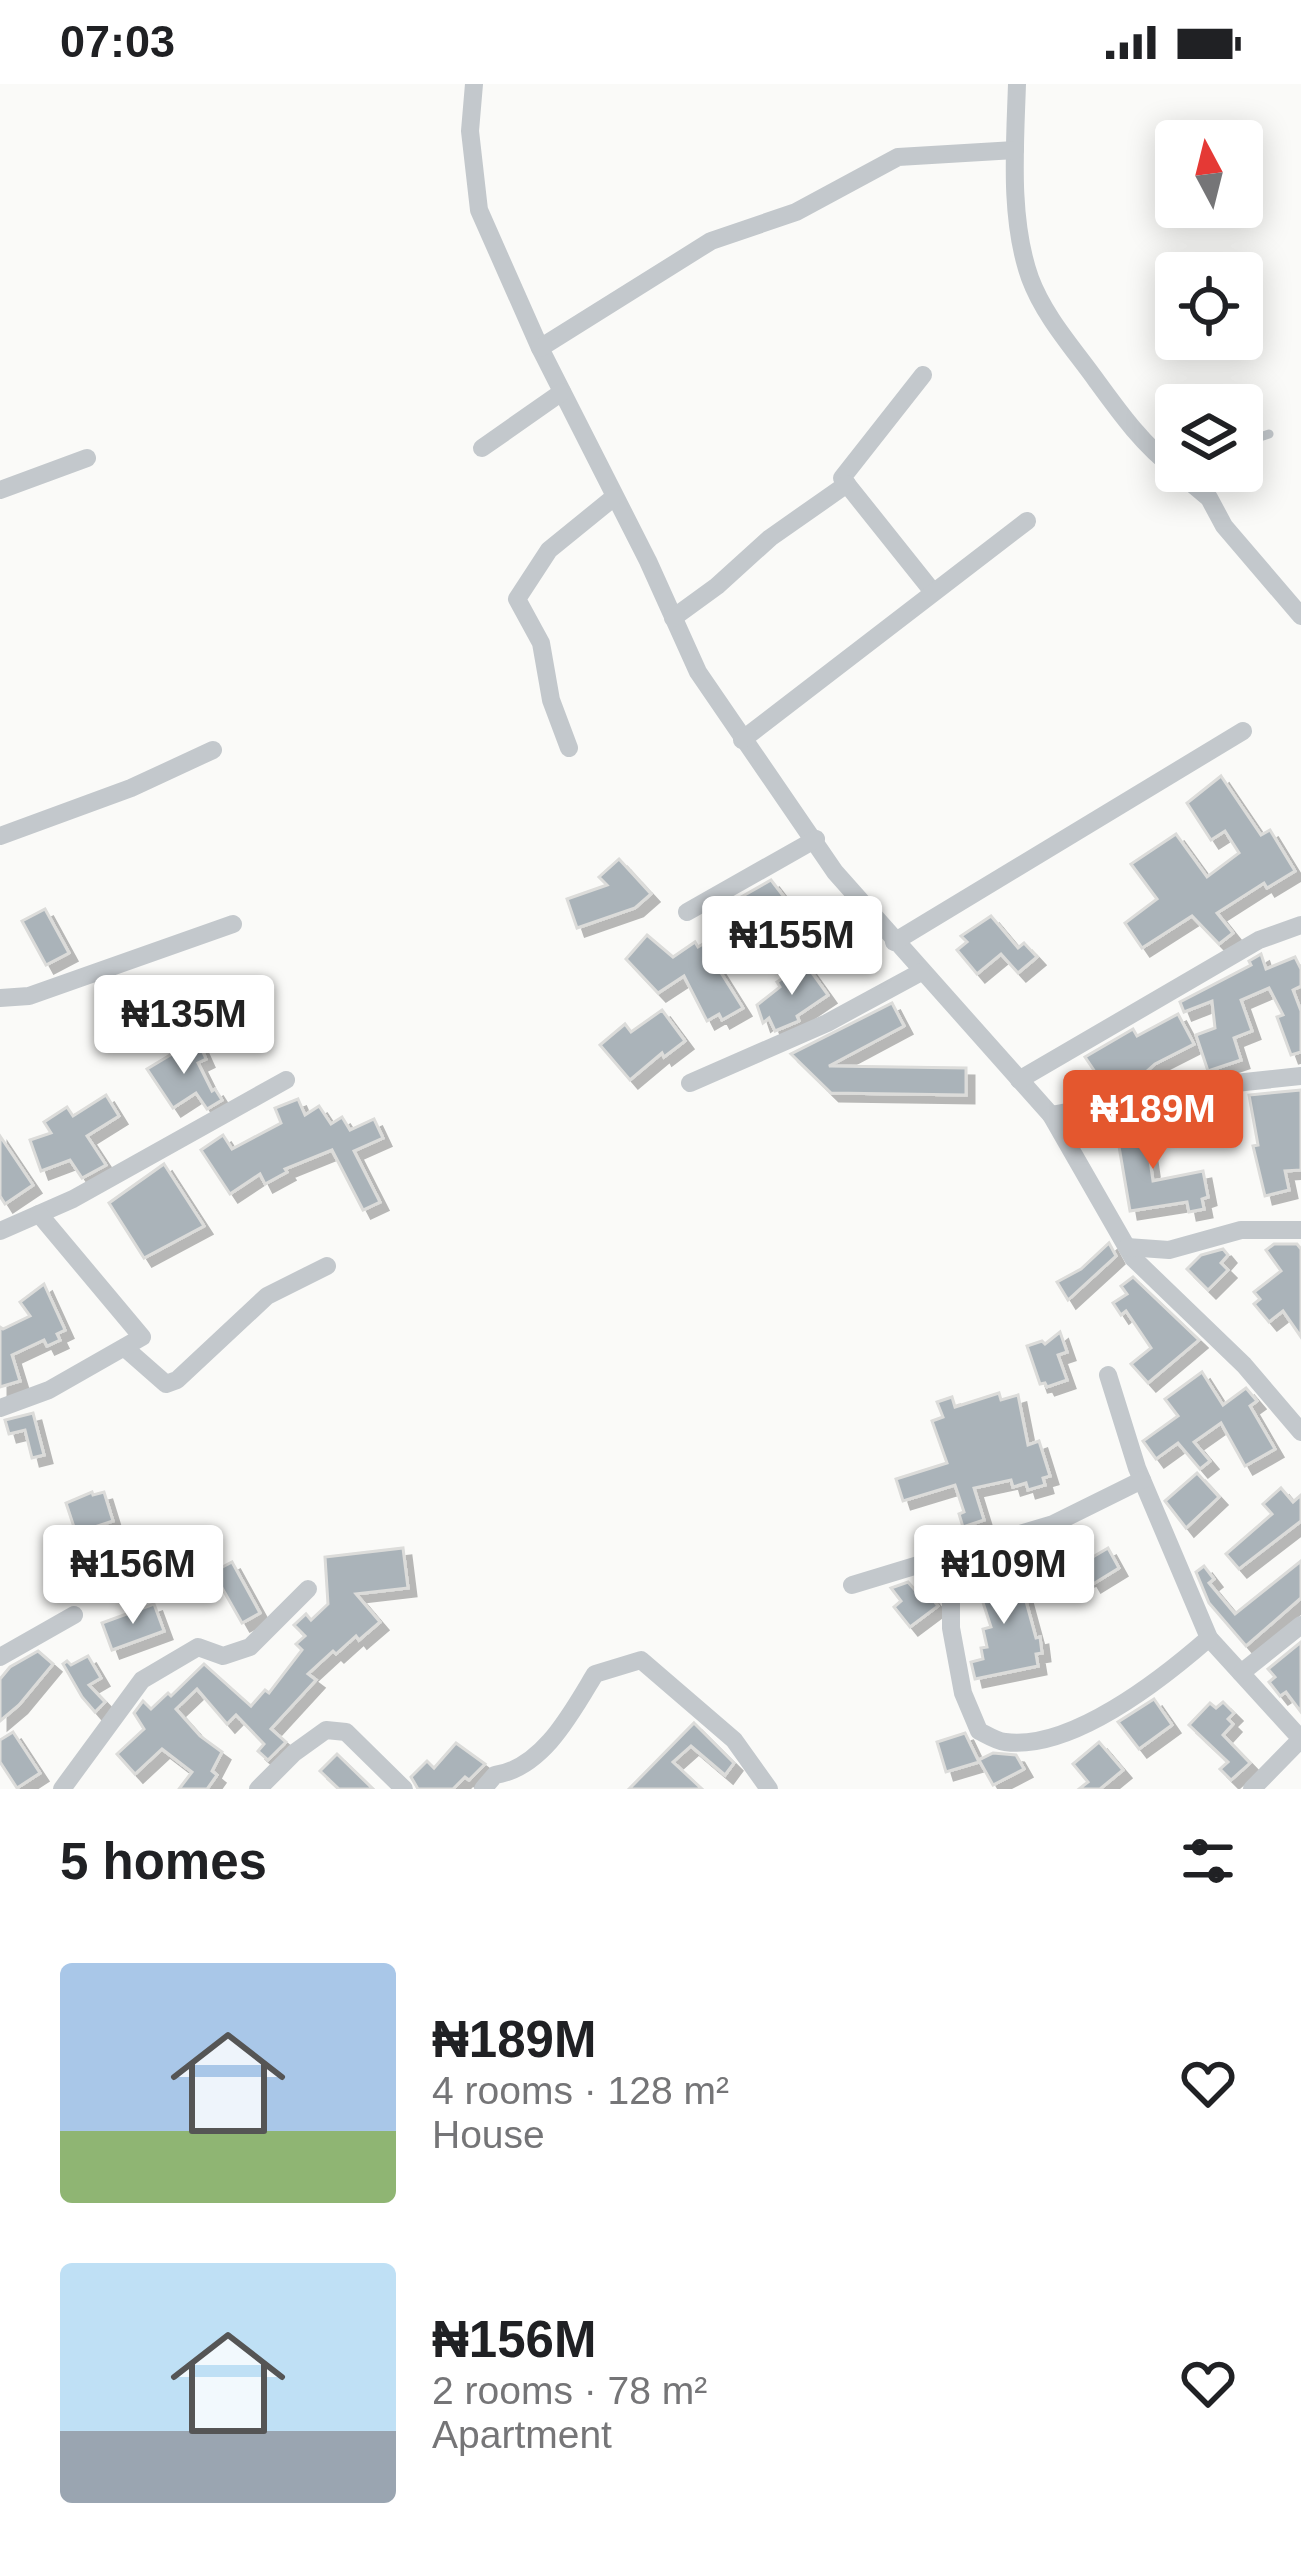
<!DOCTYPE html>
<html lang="en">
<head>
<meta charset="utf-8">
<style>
  :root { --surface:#fff; --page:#f6f6f6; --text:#202124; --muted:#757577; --accent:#e4572e }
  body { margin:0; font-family:Arial,sans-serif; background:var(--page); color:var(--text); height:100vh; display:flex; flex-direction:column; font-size:45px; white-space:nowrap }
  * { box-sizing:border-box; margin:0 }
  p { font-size:39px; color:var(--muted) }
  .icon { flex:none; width:66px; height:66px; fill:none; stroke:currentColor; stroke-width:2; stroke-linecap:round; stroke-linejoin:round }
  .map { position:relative; height:1705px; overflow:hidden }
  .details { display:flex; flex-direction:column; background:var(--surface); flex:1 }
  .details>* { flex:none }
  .needle { width:78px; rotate:353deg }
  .tools { position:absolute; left:1155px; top:36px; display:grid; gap:24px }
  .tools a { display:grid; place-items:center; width:108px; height:108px; border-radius:12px; background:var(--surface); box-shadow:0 6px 30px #0003; font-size:60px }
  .price { position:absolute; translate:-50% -102px; padding:0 27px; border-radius:12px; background:#fff; color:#222; font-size:39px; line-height:78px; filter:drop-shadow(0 3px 6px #0008) }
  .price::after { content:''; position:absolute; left:50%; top:72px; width:36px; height:27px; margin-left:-18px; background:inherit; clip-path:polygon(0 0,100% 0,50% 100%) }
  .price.active { background:var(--accent); color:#fff }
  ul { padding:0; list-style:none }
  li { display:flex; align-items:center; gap:36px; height:300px; padding:0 60px }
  li span { display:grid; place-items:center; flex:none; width:336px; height:240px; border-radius:12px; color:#555 }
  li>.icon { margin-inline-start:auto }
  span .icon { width:144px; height:144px; fill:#fffc; stroke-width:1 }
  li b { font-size:51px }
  h2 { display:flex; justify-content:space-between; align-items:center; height:144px; padding:0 60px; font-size:51px }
  .status { display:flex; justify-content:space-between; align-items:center; height:84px; padding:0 60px; background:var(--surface); direction:ltr }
  .status svg { height:33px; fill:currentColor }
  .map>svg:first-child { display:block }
</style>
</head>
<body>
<div class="status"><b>07:03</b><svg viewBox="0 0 49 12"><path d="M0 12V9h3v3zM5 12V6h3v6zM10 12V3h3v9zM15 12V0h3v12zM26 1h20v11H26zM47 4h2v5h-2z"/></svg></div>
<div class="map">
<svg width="1301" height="1705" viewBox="0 0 1301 1705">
  <defs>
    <filter id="shadow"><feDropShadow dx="8" dy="8" stdDeviation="0" flood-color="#0004"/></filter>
  </defs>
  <rect width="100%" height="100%" fill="#fafaf8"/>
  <g fill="#aab3b9" stroke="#dcdcda" stroke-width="3" filter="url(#shadow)">
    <polygon points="1221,692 1261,751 1270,746 1295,787 1267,804 1264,799 1217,829 1233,849 1219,860 1192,832 1142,864 1125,839 1157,815 1131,780 1176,750 1207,793 1239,769 1225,747 1211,756 1187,719"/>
    <polygon points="619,775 651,810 635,824 577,844 567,815 607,801 599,793"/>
    <polygon points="771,796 791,822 777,833 788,863 742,880 730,849 726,851 713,829"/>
    <polygon points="45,825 69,869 46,881 22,837"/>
    <polygon points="991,832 1018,864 1024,859 1037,873 1018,889 1001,870 977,890 957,866 967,858 961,852"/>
    <polygon points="647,851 673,873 695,858 698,863 703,860 743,924 722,936 719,930 707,937 684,892 658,909 626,875"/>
    <polygon points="1261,870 1266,885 1295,873 1301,885 1301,902 1293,906 1301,927 1301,968 1291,971 1277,933 1283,931 1269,904 1241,916 1252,947 1234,954 1241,976 1208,987 1196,951 1215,944 1212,917 1184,928 1180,918 1251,881 1249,877"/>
    <polygon points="805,879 828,911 797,932 799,937 775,947 769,934 763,939 757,921 780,903 777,898"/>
    <polygon points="246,896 257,914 233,929 230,924 185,941 182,935 189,930 185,922 141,942 129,917 135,913 133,909 155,899 157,903 166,899 172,912 198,902 200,907 208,905 212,916"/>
    <polygon points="892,919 904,942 829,982 966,984 966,1011 831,1009 791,970"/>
    <polygon points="662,926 685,957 664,973 662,969 630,996 600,961 625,940 631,948"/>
    <polygon points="1178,930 1194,960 1155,980 1138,995 1108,1007 1085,973 1133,945 1137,952"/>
    <polygon points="197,955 206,975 198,979 212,1007 215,1005 222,1016 207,1025 196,1009 173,1024 147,985"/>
    <polygon points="1301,1006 1301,1086 1285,1087 1289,1106 1265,1112 1253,1062 1258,1061 1249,1011"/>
    <polygon points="106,1011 119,1032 87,1052 106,1081 82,1094 70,1076 41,1087 30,1056 51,1049 44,1038 67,1023 73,1032"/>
    <polygon points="298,1015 305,1031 319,1022 331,1040 342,1033 350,1046 374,1035 383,1054 354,1067 380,1118 363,1126 332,1066 285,1085 287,1088 265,1100 260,1090 230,1110 201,1066 223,1051 232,1065 281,1039 275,1024"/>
    <polygon points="1143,1028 1153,1097 1203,1087 1208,1113 1202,1115 1204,1125 1189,1128 1187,1118 1130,1127 1114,1033"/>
    <polygon points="0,1052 33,1101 5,1120 0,1112"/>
    <polygon points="164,1080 204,1142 144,1174 109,1119"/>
    <polygon points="1109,1159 1116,1172 1068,1216 1057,1198 1081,1185"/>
    <polygon points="1274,1160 1297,1160 1301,1165 1301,1253 1283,1227 1269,1238 1254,1220 1260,1215 1254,1208 1281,1187 1266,1166"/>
    <polygon points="1223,1165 1228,1171 1221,1179 1228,1186 1208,1206 1187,1185 1201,1171"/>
    <polygon points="1133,1193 1199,1256 1148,1299 1131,1280 1151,1264 1126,1227 1121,1231 1113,1219 1127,1210 1121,1202"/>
    <polygon points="44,1200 65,1246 57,1250 60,1256 47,1262 44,1256 12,1271 20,1297 0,1303 0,1243 3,1245 30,1232 20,1218"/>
    <polygon points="1060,1248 1067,1268 1058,1271 1067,1296 1047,1303 1045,1299 1040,1300 1027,1262 1042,1257 1045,1260"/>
    <polygon points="1202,1288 1223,1321 1246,1304 1257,1317 1250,1322 1275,1365 1245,1382 1221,1339 1194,1358 1210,1377 1200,1385 1178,1359 1156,1375 1143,1357 1178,1332 1165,1315"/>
    <polygon points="999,1309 1001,1316 1018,1311 1028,1361 1039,1357 1050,1392 1043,1394 1045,1401 1028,1406 1026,1399 1013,1403 1011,1396 974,1404 984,1436 963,1443 959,1430 964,1428 955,1401 903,1417 896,1395 947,1379 932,1337 943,1333 937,1318 952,1313 955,1323"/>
    <polygon points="33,1329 44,1371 32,1374 25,1346 9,1350 5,1336"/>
    <polygon points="1197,1389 1219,1413 1186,1444 1165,1417"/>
    <polygon points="1281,1404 1293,1418 1301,1411 1301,1437 1239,1485 1226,1470 1272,1430 1263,1420"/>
    <polygon points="92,1408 93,1411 104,1408 113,1437 76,1449 66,1419"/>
    <polygon points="1066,1462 1074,1484 1108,1464 1119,1484 1093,1500 1089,1493 1051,1507 1048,1499 1040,1501 1034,1484 1042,1481 1038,1472"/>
    <polygon points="403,1464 408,1504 356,1510 380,1538 359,1556 356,1552 336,1570 333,1567 308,1590 316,1596 271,1645 286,1658 268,1676 258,1667 264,1660 236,1631 227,1640 197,1605 176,1625 200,1652 222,1668 212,1687 217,1691 207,1705 179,1705 192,1688 162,1665 135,1690 117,1670 144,1645 134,1629 143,1617 151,1625 168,1609 171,1612 204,1580 251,1622 265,1606 269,1609 302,1566 296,1560 305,1552 294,1541 306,1530 311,1536 328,1520 325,1473"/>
    <polygon points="980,1476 1000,1507 1021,1499 1036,1554 1040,1553 1042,1569 1036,1570 1038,1582 975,1595 971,1578 983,1575 981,1564 987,1563 983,1545 991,1543 975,1494 971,1496 962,1482"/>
    <polygon points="1301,1477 1301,1514 1246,1562 1209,1519 1196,1488 1204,1482 1214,1495 1209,1499 1235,1530"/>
    <polygon points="232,1478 260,1529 242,1539 213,1488"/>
    <polygon points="908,1498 915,1506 922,1502 938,1522 910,1543 894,1523 901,1517 891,1504"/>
    <polygon points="154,1520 164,1547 112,1566 102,1539"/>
    <polygon points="1301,1558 1301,1628 1286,1608 1280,1612 1269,1598 1275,1593 1268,1585"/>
    <polygon points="38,1567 53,1580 19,1621 0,1637 0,1595 10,1583"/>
    <polygon points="88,1572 101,1594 89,1601 105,1618 95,1628 82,1613 63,1580 67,1577 71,1581"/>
    <polygon points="1154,1615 1172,1641 1139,1665 1118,1638"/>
    <polygon points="1223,1618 1234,1629 1228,1635 1233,1640 1223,1651 1250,1679 1231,1696 1220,1685 1228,1678 1189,1641 1210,1619 1216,1624"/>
    <polygon points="694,1639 734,1679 725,1691 691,1662 673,1678 702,1705 629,1705"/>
    <polygon points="13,1648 40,1689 17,1704 0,1678 0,1656"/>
    <polygon points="965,1649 979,1678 946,1688 937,1658"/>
    <polygon points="1099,1658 1123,1686 1100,1705 1079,1705 1088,1698 1073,1680"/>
    <polygon points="456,1659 485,1680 469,1696 465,1693 453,1705 418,1705 411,1693 427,1677 434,1684"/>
    <polygon points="993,1669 1016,1671 1024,1685 993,1701 979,1676"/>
    <polygon points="337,1670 373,1705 339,1705 320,1687"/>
  </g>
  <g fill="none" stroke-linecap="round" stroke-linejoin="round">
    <polyline stroke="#c3c8cc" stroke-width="9" points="1242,359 1269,350"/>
    <g stroke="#c3c8cc" stroke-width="18">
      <polyline points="474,0 470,47 479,126 540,264 648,477 698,588 835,788 1051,1031 1133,1174 1244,1281 1301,1348"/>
      <path d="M1017,0C1015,62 1009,135 1030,194C1044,232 1073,264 1096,296C1120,329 1143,361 1176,386"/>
      <polyline points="540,264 711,157 796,128 898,73 1015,66"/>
      <polyline points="923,291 842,394 933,508"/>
      <polyline points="482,364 562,308"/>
      <polyline points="1177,387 1209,414 1224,442 1301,532"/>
      <polyline points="0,406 87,374"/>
      <polyline points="673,534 717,502 770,454 847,400"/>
      <polyline points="742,656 1027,437"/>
      <polyline points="569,664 551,616 541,559 517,515 549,466 613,414"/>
      <polyline points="0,752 131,704 213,666"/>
      <polyline points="687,828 816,755"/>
      <polyline points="894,858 1243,647"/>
      <polyline points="0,914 29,912 233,840"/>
      <polyline points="1019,996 1259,856 1301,841"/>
      <polyline points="690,999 827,939 921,888"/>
      <polyline points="1051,1031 1207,1002 1301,992"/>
      <polyline points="0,1147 73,1115 286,996"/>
      <polyline points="1127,1163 1169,1166 1241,1146 1301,1146"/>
      <polyline points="125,1264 166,1300 177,1296 267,1212 327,1182"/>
      <polyline points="1108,1291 1137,1384 1209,1554 1301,1655 1252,1705"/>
      <polyline points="0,1324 49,1306 142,1253 39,1130"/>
      <path d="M927,1477L951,1516V1544L963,1609L979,1647C987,1651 996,1657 1005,1658C1071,1667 1162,1595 1209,1554"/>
      <polyline points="852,1501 1053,1440 1142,1396"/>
      <polyline points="0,1573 74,1531"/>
      <polyline points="1241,1589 1301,1541"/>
      <polyline points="62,1705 142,1596 198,1563 223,1572 250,1563 308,1505"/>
      <polyline points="258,1705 294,1669 326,1646 346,1648 404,1705"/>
      <path d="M483,1705L495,1691C543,1684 572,1628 595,1590L641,1576L734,1656L769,1705"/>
    </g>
  </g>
</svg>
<div class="tools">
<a><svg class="needle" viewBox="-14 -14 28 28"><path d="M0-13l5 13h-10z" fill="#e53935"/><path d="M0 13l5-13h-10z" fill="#757577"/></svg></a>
<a><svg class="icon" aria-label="locate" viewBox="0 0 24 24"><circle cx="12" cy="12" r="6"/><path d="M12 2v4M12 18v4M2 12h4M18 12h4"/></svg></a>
<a><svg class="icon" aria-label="layers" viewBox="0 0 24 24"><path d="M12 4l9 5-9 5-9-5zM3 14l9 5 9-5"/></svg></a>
</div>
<b class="price" style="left:792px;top:914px">₦155M</b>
<b class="price" style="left:184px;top:993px">₦135M</b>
<b class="price active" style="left:1153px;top:1088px">₦189M</b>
<b class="price" style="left:133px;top:1543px">₦156M</b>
<b class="price" style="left:1004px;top:1543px">₦109M</b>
</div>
<section class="details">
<h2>5 homes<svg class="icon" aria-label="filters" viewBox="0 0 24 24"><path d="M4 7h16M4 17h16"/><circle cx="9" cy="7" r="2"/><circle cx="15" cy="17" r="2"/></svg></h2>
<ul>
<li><span style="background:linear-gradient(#a9c7e8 70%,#8fb573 0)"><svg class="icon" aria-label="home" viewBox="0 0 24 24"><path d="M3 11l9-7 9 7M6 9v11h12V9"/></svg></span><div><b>₦189M</b><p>4 rooms · 128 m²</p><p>House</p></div><svg class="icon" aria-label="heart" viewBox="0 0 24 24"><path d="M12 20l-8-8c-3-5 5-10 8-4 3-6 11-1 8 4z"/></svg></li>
<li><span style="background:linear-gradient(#bfe0f5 70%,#9aa5b1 0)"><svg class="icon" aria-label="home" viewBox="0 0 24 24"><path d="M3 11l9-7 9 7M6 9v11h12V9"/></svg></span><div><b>₦156M</b><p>2 rooms · 78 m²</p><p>Apartment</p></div><svg class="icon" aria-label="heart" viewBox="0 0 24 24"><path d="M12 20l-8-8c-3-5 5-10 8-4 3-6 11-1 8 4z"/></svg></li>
</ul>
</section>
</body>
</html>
